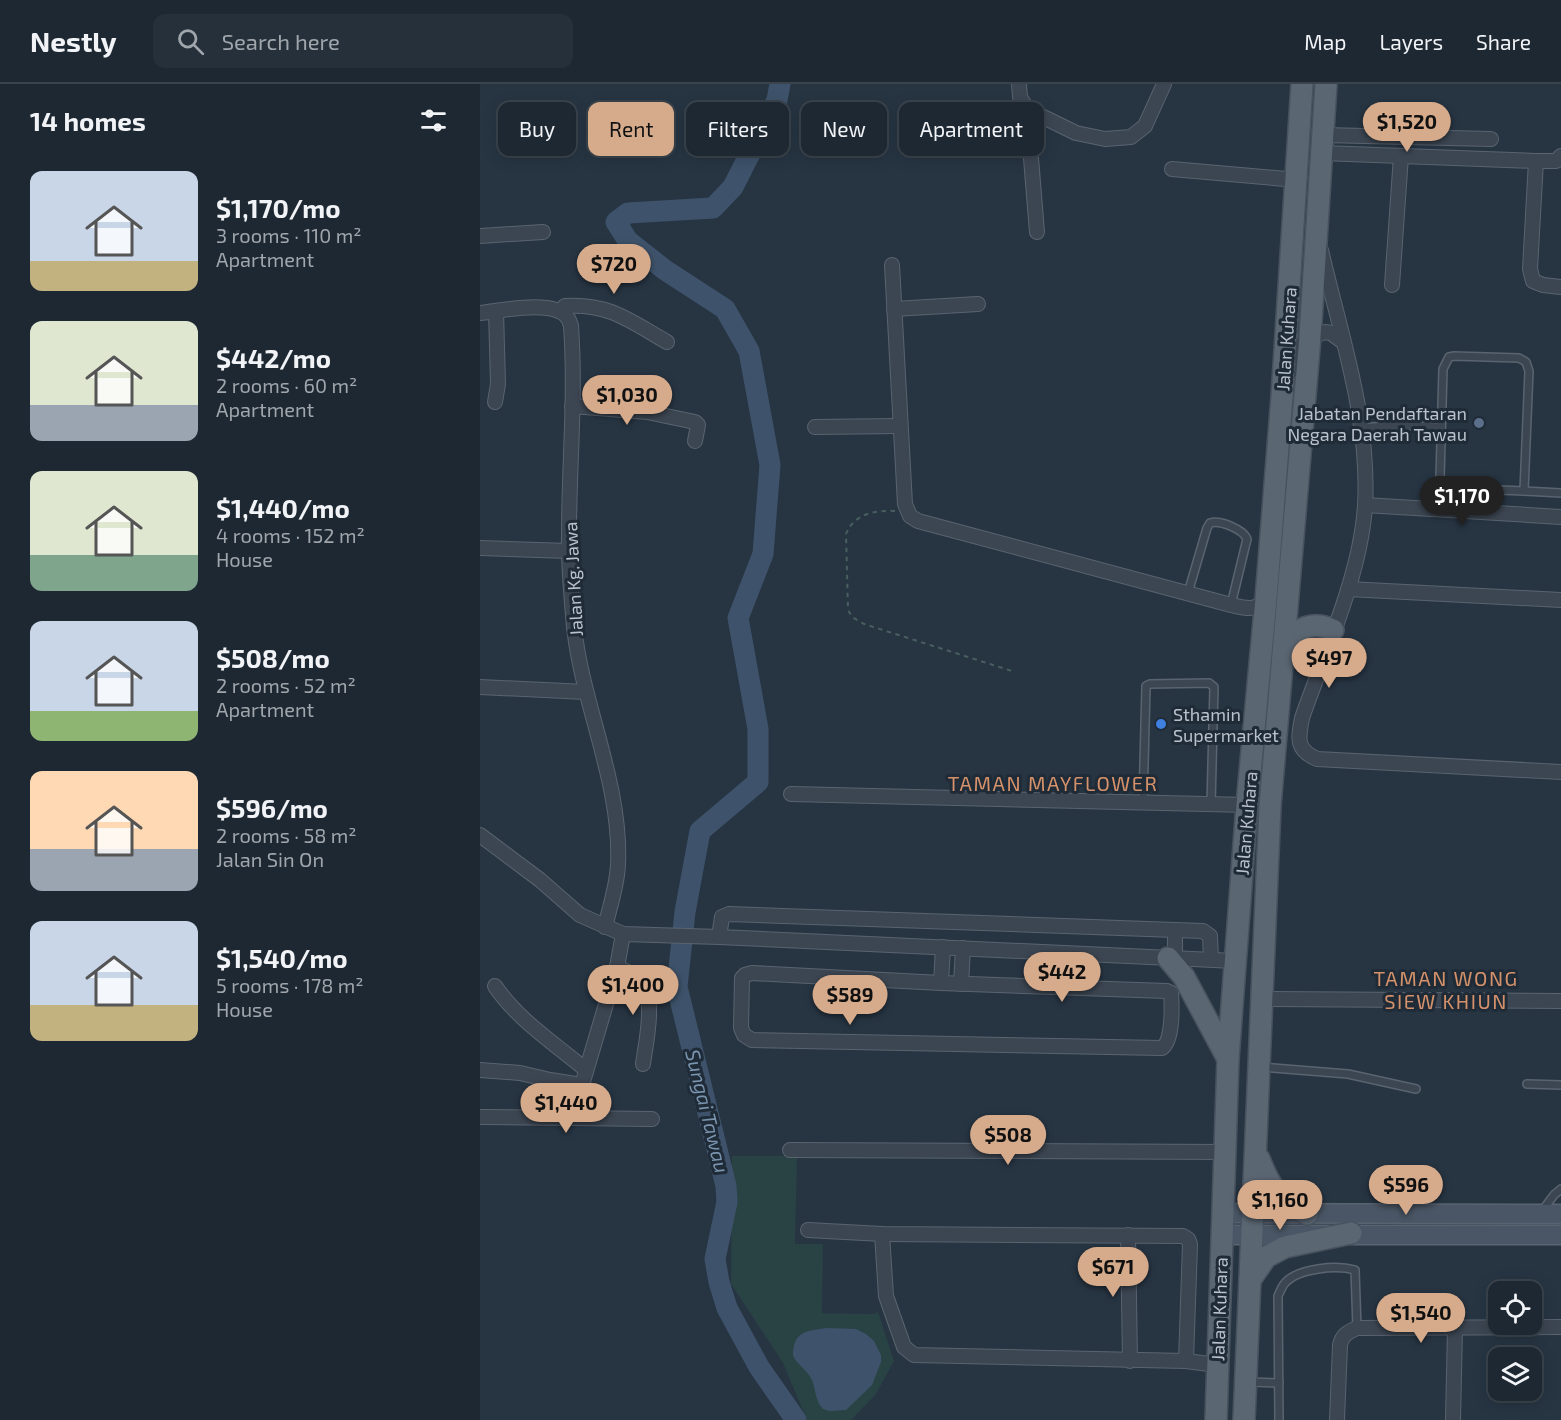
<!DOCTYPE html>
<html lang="en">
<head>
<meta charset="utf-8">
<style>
  :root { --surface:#1d2832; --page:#25303a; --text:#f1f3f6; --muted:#a0a6ac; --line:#3b444d; --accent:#d6ab8b }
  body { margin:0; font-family:"Exo 2",sans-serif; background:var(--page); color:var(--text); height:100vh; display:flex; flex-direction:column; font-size:22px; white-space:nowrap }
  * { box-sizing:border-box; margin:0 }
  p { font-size:20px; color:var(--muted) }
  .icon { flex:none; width:33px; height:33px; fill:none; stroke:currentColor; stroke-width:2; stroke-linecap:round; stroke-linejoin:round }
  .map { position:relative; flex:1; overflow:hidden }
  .side { display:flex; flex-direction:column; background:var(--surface); width:480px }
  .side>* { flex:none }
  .hud { position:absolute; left:18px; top:18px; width:570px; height:54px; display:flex; gap:12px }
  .controls { position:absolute; left:1008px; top:1197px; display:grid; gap:12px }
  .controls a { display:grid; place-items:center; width:54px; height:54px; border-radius:12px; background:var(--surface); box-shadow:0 3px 15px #0003,0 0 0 2px var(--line); font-size:30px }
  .price { position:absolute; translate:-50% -51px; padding:0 14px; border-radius:21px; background:var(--accent); color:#111; font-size:20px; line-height:39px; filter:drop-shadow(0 2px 3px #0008) }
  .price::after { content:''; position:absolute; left:50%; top:36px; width:18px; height:14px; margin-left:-9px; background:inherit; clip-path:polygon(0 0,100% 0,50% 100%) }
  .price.on { background:#222; color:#fff }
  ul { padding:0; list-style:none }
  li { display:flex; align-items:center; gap:18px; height:150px; padding:0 30px }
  li span { display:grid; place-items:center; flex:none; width:168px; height:120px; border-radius:12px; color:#555 }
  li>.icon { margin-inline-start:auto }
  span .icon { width:72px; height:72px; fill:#fffc; stroke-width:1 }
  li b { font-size:26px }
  h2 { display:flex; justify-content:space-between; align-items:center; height:72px; padding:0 30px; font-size:26px }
  .tag { padding:0 21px; border-radius:12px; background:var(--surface); box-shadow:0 3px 15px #0003,0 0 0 2px var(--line); font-size:21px; line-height:54px }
  .tag.on { background:var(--accent); color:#111 }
  header { display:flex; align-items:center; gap:36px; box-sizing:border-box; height:84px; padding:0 30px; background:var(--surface); border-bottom:2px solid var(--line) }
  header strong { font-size:28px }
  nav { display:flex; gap:33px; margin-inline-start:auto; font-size:21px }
  .search { width:420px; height:54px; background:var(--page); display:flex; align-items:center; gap:15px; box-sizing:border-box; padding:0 21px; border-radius:12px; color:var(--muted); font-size:22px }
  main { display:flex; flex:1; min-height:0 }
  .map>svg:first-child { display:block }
</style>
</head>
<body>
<header>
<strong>Nestly</strong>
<div class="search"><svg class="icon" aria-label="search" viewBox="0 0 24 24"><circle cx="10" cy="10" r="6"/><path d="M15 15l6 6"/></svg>Search here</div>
<nav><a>Map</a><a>Layers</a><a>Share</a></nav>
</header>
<main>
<section class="side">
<h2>14 homes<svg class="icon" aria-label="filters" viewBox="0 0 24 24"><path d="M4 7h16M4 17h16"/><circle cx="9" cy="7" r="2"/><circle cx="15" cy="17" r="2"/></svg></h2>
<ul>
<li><span style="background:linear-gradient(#c9d6e8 75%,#c2b280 0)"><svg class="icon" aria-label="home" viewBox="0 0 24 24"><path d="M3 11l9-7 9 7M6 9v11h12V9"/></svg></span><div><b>$1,170/mo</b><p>3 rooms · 110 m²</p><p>Apartment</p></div></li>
<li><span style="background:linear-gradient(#dfe7d0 70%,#9aa5b1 0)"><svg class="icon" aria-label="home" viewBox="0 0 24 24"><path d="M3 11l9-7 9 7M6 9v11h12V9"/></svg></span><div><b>$442/mo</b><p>2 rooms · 60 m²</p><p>Apartment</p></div></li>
<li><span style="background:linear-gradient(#dfe7d0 70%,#7fa58c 0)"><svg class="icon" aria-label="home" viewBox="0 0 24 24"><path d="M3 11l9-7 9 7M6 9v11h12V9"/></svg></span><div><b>$1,440/mo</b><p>4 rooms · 152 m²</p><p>House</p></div></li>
<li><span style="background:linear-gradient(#c9d6e8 75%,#8fb573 0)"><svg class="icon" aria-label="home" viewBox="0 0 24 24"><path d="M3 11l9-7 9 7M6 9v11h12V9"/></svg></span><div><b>$508/mo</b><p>2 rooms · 52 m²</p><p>Apartment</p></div></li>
<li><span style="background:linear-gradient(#ffd9b3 65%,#9aa5b1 0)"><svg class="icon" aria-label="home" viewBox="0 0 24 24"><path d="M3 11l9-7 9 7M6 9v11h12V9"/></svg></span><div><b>$596/mo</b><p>2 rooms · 58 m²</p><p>Jalan Sin On</p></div></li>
<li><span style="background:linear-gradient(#c9d6e8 70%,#c2b280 0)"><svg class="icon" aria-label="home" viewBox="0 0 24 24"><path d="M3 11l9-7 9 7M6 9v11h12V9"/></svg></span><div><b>$1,540/mo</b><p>5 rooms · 178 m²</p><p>House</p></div></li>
</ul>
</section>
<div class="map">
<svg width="1081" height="1336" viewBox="0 0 1081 1336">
  <rect width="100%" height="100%" fill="#273543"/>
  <polygon fill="#294244" points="252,1072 317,1072 315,1160 343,1160 342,1229 393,1230 398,1228 414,1277 396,1310 371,1336 327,1336 303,1279 251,1200"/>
  <path fill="#3e536b" d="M347,1244L376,1245L386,1250L394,1257L401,1271V1278L392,1301L366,1326L350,1327L343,1325C335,1317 336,1306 332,1296C327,1286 318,1281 313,1272C313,1247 326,1247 347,1244Z"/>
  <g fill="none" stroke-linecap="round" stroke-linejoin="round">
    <polyline stroke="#3e536b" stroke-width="21" points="300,0 297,16 253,103 233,124 148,129 136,138 148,157 185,186 245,225 269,267 290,381 283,470 258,534 278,645 278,698 220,747 205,828 197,903 246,1102 247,1118 235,1175 239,1198 247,1224 279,1283 316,1336"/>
    <g stroke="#5a6470" stroke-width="10">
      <g id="service">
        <polygon points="974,272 1039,274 1046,278 1049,287 1044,407 969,404 960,394 963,285 969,273"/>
        <polyline points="882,344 916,341 961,343"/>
        <polyline points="1044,407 1081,409"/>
        <path d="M708,509L727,444L730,439C740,436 763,445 767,455L751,521"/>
        <polyline points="663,719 666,602 670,600 729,599 734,603 731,721"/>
        <polyline points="782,983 868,990 936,1005"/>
        <polyline points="1047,1000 1081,1001"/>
        <polyline points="1062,1127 1074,1111 1081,1105"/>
        <polyline points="769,1298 799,1299"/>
        <path d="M799,1336L798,1212C800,1208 802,1202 805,1199C818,1184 857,1181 875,1186L877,1244"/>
      </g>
    </g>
    <g stroke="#5a6470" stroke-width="16">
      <g id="minor">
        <polyline points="539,0 540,13 547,25 596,49 625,55 651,53 665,42 684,0"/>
        <polyline points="547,25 557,148"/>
        <polyline points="843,51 1011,55"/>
        <polyline points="842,69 1056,77 1076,77 1081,72"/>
        <polyline points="1056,77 1050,185 1053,197 1063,201 1081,203"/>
        <polyline points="692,85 817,96"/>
        <polyline points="0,152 63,148"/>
        <path d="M841,166C860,249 890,334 885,421C881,490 845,568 822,634C818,655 816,666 837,675L1081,688"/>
        <path d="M412,181L425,420L430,432L438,437L751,521C765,524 776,528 786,515"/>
        <polyline points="912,201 921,72"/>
        <polyline points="414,225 498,220"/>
        <path d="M80,227L85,222C129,219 150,237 187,258"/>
        <path d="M0,229C20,227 73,215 87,233C89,235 90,239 91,242C96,311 89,381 89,450C88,477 91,505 93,532C99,616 142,696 138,781C137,802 130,822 125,843"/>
        <polyline points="810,288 817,264 830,253 845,248 851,249 863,258"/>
        <polyline points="15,318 18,300 16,227"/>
        <polyline points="92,322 167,328 215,338 218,341 215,357"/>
        <polyline points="335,343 419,342"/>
        <polyline points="885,421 1081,433"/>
        <polyline points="0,464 89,467"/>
        <polyline points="868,505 1081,516"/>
        <polyline points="0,603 106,608"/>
        <polyline points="311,710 767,721"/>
        <polyline points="0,751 60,796 100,831 143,850 239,853 755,877"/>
        <polyline points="239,853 242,833 249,830 723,847 730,852 731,875"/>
        <polyline points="695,874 695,846"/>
        <path d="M137,883C144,886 153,890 159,895C177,912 166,957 163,980"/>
        <path d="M272,889L461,899L687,907L691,909C692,922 693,957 682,964L272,956L264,951L261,944L262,894L265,891Z"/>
        <polyline points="461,899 463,863"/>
        <polyline points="481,900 483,864"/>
        <path d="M15,902C37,935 75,960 106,986"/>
        <polyline points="783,915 1081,917"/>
        <polyline points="0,986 40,989 70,996 102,1001"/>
        <polyline points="0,1033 172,1035"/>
        <polyline points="100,1034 102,1001 137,883 143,850"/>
        <polyline points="310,1066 746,1068"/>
        <polyline points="328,1146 402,1150 703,1152 708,1155 710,1160 706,1277"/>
        <polyline points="402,1150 406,1212 424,1263 434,1271 706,1277 737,1281"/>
        <polyline points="648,1151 650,1277"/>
        <path d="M857,1336L860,1261C862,1251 868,1248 877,1244L1081,1243"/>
        <polyline points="973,1336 975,1244"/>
      </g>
    </g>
    <g stroke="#5a6470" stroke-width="21">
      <g id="secondary">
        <polyline points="743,1129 1081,1130"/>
        <polyline points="742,1151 1081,1151"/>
      </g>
    </g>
    <g stroke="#48525f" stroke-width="24">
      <g id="primary">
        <path d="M805,562C818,544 831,536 853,546"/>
        <polyline points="688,874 704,893 748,975"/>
        <path d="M779,1075C792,1108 797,1112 827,1130"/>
        <polyline points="770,1196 786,1173 805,1163 871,1149"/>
        <polyline points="736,1336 748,975 767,721 786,515 802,313 822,0"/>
        <polyline points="764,1336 790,722 830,253 846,0"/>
      </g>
    </g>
    <path stroke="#485f60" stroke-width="2" stroke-dasharray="4.5 4.5" stroke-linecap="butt" d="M415,427C394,426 374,430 366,450L368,526L372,533L384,540L532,587"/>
    <use href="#service" stroke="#3c4652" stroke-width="7"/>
    <use href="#minor" stroke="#3c4652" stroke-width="14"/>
    <use href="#secondary" stroke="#4a5665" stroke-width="18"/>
    <use href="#primary" stroke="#5a6672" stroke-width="21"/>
  </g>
  <circle fill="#5c6f8a" stroke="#202b38" stroke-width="2" cx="999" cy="339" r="6"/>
  <circle fill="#3f7fe0" stroke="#202b38" stroke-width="2" cx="681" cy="640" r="6"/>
  <g text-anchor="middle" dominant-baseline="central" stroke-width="6" stroke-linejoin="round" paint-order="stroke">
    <g font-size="18" fill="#b9c1cc" stroke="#202b38">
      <text transform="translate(806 255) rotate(-86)">Jalan Kuhara</text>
      <text transform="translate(93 495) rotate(-93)">Jalan Kg. Jawa</text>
      <text transform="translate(766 739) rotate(-85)">Jalan Kuhara</text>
      <text transform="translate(739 1225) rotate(-88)">Jalan Kuhara</text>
    </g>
    <g font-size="18" fill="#b9c1cc" stroke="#202b38" text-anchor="end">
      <text x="987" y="329">Jabatan Pendaftaran<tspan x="987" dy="21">Negara Daerah Tawau</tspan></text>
      <text x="693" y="630" text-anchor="start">Sthamin<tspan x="693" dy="21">Supermarket</tspan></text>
    </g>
    <g font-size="20" letter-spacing="1.5" fill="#d5926a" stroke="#202b38">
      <text x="573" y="699">TAMAN MAYFLOWER</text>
      <text x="966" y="894">TAMAN WONG<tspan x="966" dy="23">SIEW KHIUN</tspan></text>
    </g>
    <g font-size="20" font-style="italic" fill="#7a94ae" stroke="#202b38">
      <text transform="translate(228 1027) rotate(76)">Sungai Tawau</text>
    </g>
  </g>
</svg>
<div class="controls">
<a><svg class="icon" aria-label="locate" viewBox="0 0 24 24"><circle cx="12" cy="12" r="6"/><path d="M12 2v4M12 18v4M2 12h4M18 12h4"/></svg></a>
<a><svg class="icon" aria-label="layers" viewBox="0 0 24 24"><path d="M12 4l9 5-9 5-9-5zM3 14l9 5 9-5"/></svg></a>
</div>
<b class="price" style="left:927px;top:69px">$1,520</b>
<b class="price" style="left:134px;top:211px">$720</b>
<b class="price" style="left:147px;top:342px">$1,030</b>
<b class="price on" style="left:982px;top:443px">$1,170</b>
<b class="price" style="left:849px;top:605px">$497</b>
<b class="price" style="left:582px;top:919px">$442</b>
<b class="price" style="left:153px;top:932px">$1,400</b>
<b class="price" style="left:370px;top:942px">$589</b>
<b class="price" style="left:86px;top:1050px">$1,440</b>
<b class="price" style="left:528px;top:1082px">$508</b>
<b class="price" style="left:926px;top:1132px">$596</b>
<b class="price" style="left:800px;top:1147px">$1,160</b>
<b class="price" style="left:633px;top:1214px">$671</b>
<b class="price" style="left:941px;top:1260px">$1,540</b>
<div class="hud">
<a class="tag">Buy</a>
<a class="tag on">Rent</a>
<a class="tag">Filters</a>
<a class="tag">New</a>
<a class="tag">Apartment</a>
</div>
</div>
</main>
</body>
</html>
